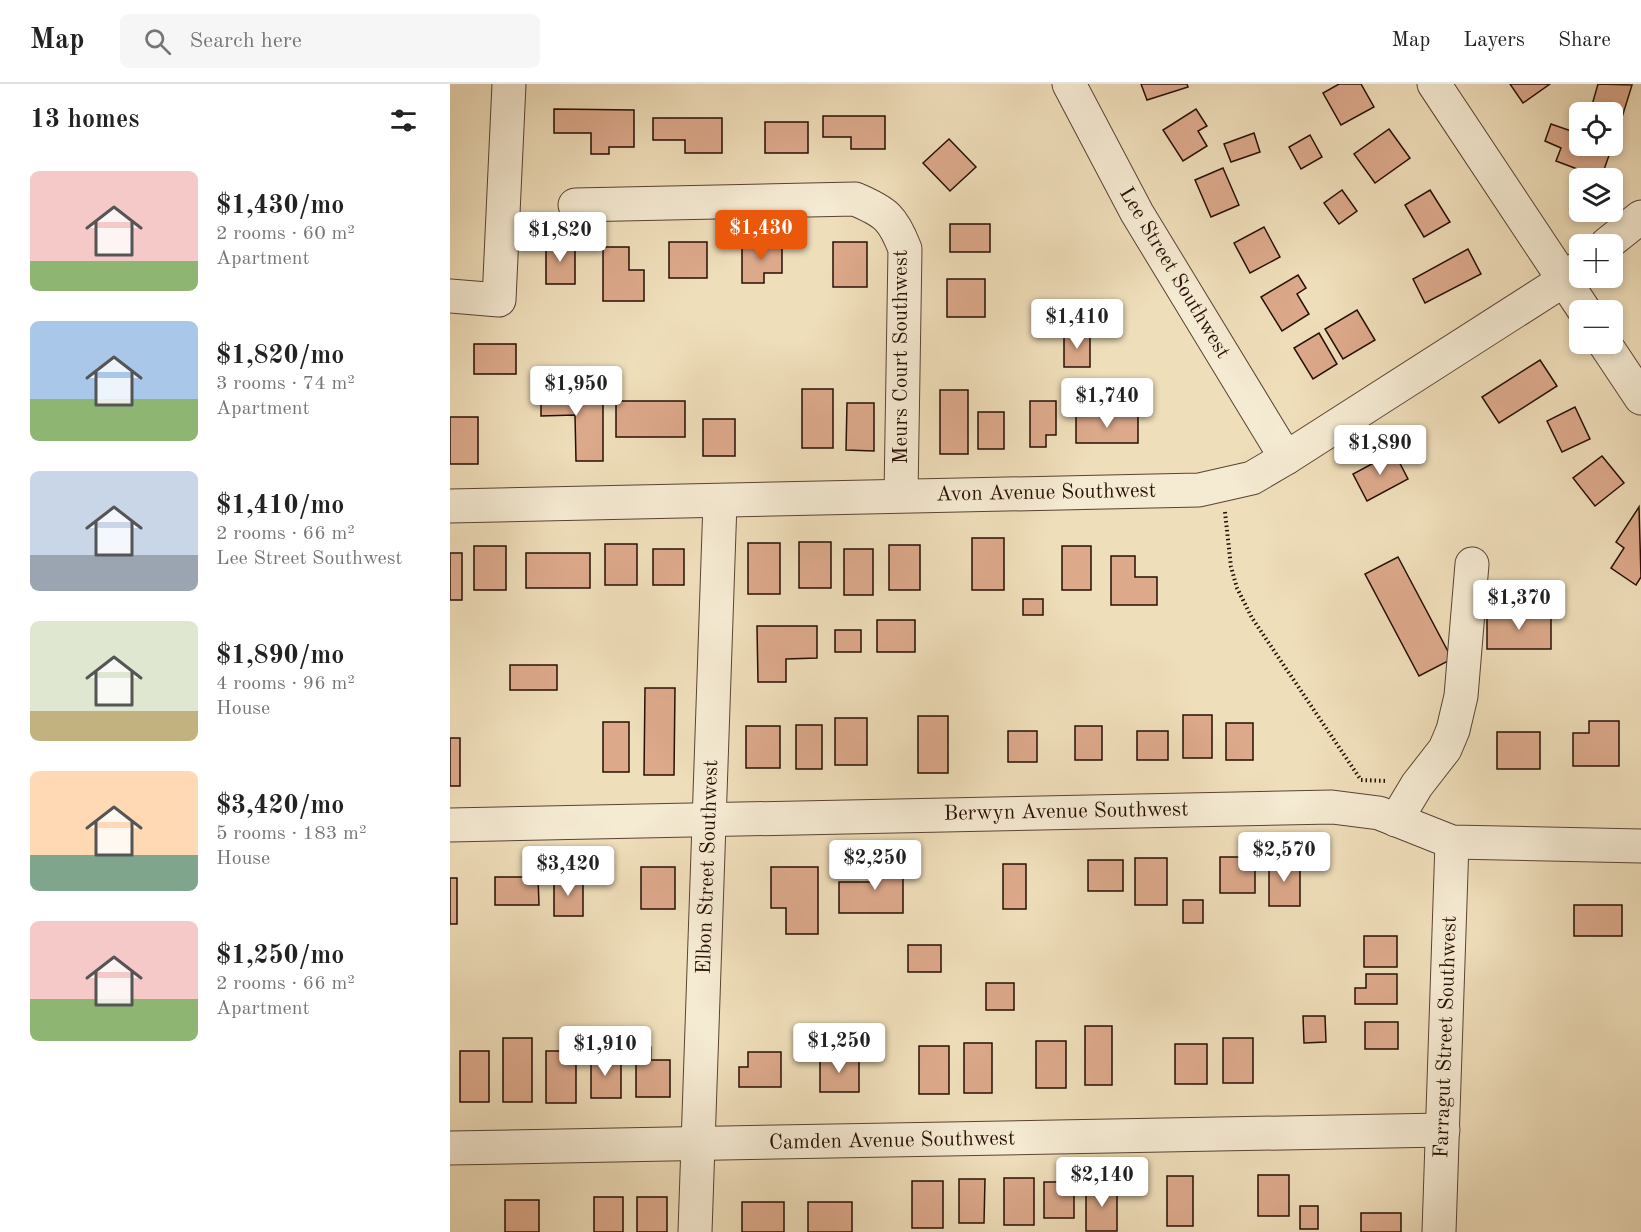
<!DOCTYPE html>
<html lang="en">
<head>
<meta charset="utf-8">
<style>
  :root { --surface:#fff; --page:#f6f6f6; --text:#222; --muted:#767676; --line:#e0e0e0; --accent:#ea580c }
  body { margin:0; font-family:"Old Standard TT",serif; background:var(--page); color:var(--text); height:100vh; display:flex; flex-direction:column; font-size:22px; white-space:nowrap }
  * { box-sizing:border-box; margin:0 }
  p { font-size:20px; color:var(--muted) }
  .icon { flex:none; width:33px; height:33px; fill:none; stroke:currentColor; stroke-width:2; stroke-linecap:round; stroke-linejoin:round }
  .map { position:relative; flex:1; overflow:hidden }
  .sheet { display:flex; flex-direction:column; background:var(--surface); width:450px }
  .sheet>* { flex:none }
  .buttons { position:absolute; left:1119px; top:18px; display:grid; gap:12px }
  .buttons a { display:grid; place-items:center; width:54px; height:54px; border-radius:9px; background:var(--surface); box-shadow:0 3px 9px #0003; font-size:30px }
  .price { position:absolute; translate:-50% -51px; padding:0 14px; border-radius:6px; background:#fff; color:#222; font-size:20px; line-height:39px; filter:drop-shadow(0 2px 3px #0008) }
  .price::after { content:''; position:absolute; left:50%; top:36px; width:18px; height:14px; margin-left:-9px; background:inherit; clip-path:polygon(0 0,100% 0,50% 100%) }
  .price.on { background:var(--accent); color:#fff }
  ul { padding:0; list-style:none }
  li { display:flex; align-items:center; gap:18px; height:150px; padding:0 30px }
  li span { display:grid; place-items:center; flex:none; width:168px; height:120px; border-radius:9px; color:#555 }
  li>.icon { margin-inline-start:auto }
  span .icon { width:72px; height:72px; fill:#fffc; stroke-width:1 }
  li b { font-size:26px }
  h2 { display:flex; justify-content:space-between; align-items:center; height:72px; padding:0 30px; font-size:26px }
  header { display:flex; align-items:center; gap:36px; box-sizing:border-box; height:84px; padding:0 30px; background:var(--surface); border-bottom:2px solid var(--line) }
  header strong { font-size:28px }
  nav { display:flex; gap:33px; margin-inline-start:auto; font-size:21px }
  .search { width:420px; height:54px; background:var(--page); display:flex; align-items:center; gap:15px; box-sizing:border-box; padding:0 21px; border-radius:9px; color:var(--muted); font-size:22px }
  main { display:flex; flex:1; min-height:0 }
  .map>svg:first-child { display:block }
</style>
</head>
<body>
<header>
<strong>Map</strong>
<div class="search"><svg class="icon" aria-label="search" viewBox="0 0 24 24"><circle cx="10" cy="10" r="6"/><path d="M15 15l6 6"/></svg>Search here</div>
<nav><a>Map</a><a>Layers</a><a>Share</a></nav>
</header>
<main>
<section class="sheet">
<h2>13 homes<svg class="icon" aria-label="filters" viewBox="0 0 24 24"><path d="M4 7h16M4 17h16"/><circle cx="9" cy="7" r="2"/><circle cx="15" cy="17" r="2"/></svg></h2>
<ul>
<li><span style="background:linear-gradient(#f6c9c9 75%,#8fb573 0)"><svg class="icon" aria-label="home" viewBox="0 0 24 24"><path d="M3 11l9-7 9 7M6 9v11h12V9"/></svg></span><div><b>$1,430/mo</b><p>2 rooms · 60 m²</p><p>Apartment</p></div></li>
<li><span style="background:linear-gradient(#a9c7e8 65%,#8fb573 0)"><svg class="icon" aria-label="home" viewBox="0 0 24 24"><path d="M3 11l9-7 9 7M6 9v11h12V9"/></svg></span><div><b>$1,820/mo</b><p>3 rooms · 74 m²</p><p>Apartment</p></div></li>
<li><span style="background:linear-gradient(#c9d6e8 70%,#9aa5b1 0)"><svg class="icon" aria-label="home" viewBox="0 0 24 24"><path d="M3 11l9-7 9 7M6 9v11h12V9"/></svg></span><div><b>$1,410/mo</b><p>2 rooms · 66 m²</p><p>Lee Street Southwest</p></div></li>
<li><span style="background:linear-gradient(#dfe7d0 75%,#c2b280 0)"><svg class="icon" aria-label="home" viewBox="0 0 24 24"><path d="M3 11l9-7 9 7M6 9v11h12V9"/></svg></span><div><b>$1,890/mo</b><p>4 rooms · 96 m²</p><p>House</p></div></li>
<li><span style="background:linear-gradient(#ffd9b3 70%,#7fa58c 0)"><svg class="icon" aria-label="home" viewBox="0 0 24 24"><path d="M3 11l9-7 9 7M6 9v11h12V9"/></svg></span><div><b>$3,420/mo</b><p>5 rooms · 183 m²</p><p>House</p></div></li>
<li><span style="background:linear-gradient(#f6c9c9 65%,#8fb573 0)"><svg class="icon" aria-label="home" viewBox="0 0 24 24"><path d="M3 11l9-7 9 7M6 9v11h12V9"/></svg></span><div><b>$1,250/mo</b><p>2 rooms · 66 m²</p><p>Apartment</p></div></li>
</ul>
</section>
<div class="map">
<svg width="1191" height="1148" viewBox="0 0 1191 1148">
  <rect width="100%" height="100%" fill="#efdeba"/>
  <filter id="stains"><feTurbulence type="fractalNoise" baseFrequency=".00333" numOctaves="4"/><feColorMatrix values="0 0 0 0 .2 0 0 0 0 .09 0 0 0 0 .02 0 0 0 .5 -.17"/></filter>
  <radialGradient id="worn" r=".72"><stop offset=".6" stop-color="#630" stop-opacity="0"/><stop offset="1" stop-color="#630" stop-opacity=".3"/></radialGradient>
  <g fill="#dca98b" stroke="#270f05" stroke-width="1.5">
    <polygon points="691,0 737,0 738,3 697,16"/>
    <polygon points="889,0 911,0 924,23 891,41 873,9"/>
    <polygon points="1060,0 1100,0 1073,19"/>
    <polygon points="1148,0 1182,1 1169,43 1162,41 1162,28 1140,28"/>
    <polygon points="104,25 184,26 184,63 159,63 159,70 141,70 141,49 104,49"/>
    <polygon points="746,25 757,42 748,47 757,62 733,77 713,46"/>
    <polygon points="373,32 435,32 435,65 401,65 401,53 373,53"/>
    <polygon points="203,34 272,34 272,69 235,69 235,56 203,56"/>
    <rect x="315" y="38" width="43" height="31"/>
    <polygon points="1101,40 1130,50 1130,62 1162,63 1151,94 1106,77 1111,64 1095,57"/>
    <polygon points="939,45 960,74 925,99 904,70"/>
    <polygon points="804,49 810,68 781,78 774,60"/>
    <polygon points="860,51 872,73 851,85 839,63"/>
    <polygon points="499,55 526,83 500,107 473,79"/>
    <polygon points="773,84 789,121 761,133 745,96"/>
    <polygon points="892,106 907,127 889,140 874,119"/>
    <polygon points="980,106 1000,138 974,153 955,121"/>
    <rect x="500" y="140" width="40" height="28"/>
    <polygon points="814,143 830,173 800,189 784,159"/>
    <rect x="96" y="158" width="29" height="42"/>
    <rect x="219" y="158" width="38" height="36"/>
    <rect x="383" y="158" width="34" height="45"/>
    <polygon points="292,159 332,159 332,189 314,189 314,199 292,199"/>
    <polygon points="153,163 179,163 179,186 194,186 194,217 153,217"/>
    <polygon points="1018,165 1031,190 975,219 963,195"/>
    <polygon points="848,191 856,204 847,210 859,230 832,247 811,213"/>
    <rect x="497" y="195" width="38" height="38"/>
    <polygon points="907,226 925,256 893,275 875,245"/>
    <polygon points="869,249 887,280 863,295 844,264"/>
    <rect x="614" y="250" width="26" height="33"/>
    <rect x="24" y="260" width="42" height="30"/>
    <polygon points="1090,276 1107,302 1049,339 1032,313"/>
    <polygon points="130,298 130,320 153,320 153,377 126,377 125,331 91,332 91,299"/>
    <rect x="352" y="305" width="31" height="59"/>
    <rect x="490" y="306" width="28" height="64"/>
    <rect x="166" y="317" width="69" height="36"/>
    <polygon points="580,317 606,317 606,351 596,351 596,363 580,363"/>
    <polygon points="397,319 424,319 424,367 396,366"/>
    <polygon points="1125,323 1140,355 1112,368 1097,337"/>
    <rect x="528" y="328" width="26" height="37"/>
    <rect x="626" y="331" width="62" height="28"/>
    <rect x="0" y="333" width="28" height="47"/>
    <rect x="253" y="335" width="32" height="37"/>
    <polygon points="944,368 958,395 917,417 903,390"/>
    <polygon points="1152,372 1174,399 1145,422 1123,394"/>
    <polygon points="1189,423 1191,493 1186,501 1161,484 1174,464 1166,458"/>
    <rect x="522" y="454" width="32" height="52"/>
    <rect x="349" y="458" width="32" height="46"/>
    <rect x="298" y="459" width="32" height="51"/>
    <rect x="155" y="460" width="32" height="41"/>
    <rect x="439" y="461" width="31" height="45"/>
    <rect x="24" y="462" width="32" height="44"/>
    <rect x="612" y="462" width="29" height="44"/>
    <rect x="203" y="465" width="31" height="36"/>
    <rect x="394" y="465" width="29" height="46"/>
    <rect x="0" y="469" width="12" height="47"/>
    <rect x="76" y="469" width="64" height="35"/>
    <polygon points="661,472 685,472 685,493 707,493 707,521 661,521"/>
    <polygon points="948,473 1002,575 969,592 915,490"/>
    <rect x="573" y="515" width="20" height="16"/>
    <rect x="1037" y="528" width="64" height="37"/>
    <rect x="427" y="536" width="38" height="32"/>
    <polygon points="307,542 367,542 367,574 336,575 336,598 308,598"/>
    <rect x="385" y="546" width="26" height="22"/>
    <rect x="60" y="581" width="47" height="25"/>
    <polygon points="195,604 225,604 224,691 194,691"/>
    <rect x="733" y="631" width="29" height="43"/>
    <rect x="468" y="632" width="30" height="57"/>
    <rect x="385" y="634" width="32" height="47"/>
    <polygon points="1139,637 1169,637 1169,682 1123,682 1123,649 1139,649"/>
    <rect x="153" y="638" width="26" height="50"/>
    <rect x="776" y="639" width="27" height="37"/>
    <rect x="346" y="641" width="26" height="44"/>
    <rect x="296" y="642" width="34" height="42"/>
    <rect x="625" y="642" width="27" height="34"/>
    <rect x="558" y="647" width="29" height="31"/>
    <rect x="687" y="647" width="31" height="29"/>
    <rect x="1047" y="648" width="43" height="37"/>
    <rect x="0" y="654" width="10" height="48"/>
    <rect x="770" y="773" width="35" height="36"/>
    <rect x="685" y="774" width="32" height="47"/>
    <rect x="638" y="776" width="35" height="31"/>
    <rect x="819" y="776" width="31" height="46"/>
    <polygon points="421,777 453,777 453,829 389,829 389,798 421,798"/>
    <rect x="553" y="780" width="23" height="45"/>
    <rect x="191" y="783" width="34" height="42"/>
    <polygon points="321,783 368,783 368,850 336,850 336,824 321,824"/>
    <polygon points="45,793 88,793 89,821 45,821"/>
    <rect x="0" y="794" width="7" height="46"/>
    <rect x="104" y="794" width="29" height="38"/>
    <rect x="733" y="816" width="20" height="23"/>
    <rect x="1124" y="821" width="48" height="31"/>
    <rect x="914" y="852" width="33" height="31"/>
    <rect x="458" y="861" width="33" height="27"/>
    <polygon points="916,890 947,890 947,920 905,920 905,904 916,904"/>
    <rect x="536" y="899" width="28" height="27"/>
    <polygon points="853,932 875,932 876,958 854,959"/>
    <rect x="915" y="938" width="33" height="27"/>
    <rect x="635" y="942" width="27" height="59"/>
    <rect x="53" y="954" width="29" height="64"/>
    <rect x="773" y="954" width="30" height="45"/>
    <rect x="586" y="957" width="30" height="47"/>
    <rect x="514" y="959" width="28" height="50"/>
    <rect x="725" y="960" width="32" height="40"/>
    <rect x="469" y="962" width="30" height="48"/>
    <polygon points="186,963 201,963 201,976 220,976 220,1013 186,1013"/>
    <rect x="10" y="967" width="29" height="51"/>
    <rect x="96" y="967" width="30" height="52"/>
    <polygon points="141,968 155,968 155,975 171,975 171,1014 141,1014"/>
    <polygon points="298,968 331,968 331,1003 289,1003 289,983 298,983"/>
    <rect x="370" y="971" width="39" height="37"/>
    <rect x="808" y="1091" width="31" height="41"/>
    <rect x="717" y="1092" width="26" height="50"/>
    <rect x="554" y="1094" width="30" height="47"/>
    <polygon points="509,1095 535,1095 534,1139 509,1139"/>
    <rect x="462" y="1097" width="31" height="47"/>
    <rect x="594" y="1098" width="30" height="36"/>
    <rect x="636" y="1101" width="31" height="46"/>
    <rect x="144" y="1113" width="29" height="35"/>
    <rect x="187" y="1113" width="30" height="35"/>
    <rect x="55" y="1116" width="34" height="32"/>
    <rect x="292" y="1118" width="42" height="30"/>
    <rect x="358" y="1118" width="44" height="30"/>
    <rect x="850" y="1122" width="18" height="23"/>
    <rect x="911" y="1129" width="40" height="19"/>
  </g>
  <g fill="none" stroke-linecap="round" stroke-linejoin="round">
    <g stroke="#594332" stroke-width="35">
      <g id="minor">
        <polyline points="619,0 687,129 836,374"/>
        <polyline points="984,0 1134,226"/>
        <path d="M125,121L405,115C436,128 443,134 455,165L451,411"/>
        <polyline points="1157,160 1191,133"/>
        <polyline points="0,212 49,216 59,0"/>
        <polyline points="1155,260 1191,314"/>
        <polyline points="0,422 749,406 802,394 836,374 1114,196 1130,183"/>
        <polyline points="946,736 967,701 995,665 1003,646 1011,612 1022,480"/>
        <polyline points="0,741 882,723 929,729 1002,758 1191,762"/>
        <polyline points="0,1064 993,1046"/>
        <polyline points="245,1148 270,418"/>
        <polyline points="989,1148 1002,758"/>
      </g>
    </g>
    <polyline stroke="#270f05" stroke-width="4" stroke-dasharray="1.5 3" stroke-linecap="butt" points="775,428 781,483 787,504 802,534 911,696 937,697"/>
    <use href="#minor" stroke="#f5ead2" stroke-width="33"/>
  </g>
  <g text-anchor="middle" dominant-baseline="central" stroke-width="6" stroke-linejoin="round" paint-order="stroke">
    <g font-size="21" fill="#270f05" stroke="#f5ead2">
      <text transform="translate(724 189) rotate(59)">Lee Street Southwest</text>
      <text transform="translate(451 273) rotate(-90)">Meurs Court Southwest</text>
      <text transform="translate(596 409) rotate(-1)">Avon Avenue Southwest</text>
      <text transform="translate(616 728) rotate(-1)">Berwyn Avenue Southwest</text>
      <text transform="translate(258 783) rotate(-88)">Elbon Street Southwest</text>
      <text transform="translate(996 953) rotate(-88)">Farragut Street Southwest</text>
      <text transform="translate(442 1057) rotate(-1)">Camden Avenue Southwest</text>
    </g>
  </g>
  <rect width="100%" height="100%" filter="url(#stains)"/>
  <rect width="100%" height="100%" fill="url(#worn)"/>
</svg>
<div class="buttons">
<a><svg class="icon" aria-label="locate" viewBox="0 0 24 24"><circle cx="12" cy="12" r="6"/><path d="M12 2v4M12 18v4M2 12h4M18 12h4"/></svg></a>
<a><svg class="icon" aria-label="layers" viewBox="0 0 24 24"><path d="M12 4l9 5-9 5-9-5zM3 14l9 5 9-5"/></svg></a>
<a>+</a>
<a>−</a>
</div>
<b class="price on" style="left:311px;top:177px">$1,430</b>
<b class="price" style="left:110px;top:179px">$1,820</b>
<b class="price" style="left:627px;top:266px">$1,410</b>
<b class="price" style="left:126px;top:333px">$1,950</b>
<b class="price" style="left:657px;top:345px">$1,740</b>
<b class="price" style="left:930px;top:392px">$1,890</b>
<b class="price" style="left:1069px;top:547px">$1,370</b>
<b class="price" style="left:834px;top:799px">$2,570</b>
<b class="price" style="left:425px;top:807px">$2,250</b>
<b class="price" style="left:118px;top:813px">$3,420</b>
<b class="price" style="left:389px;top:990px">$1,250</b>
<b class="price" style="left:155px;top:993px">$1,910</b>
<b class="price" style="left:652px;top:1124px">$2,140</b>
</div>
</main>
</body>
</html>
